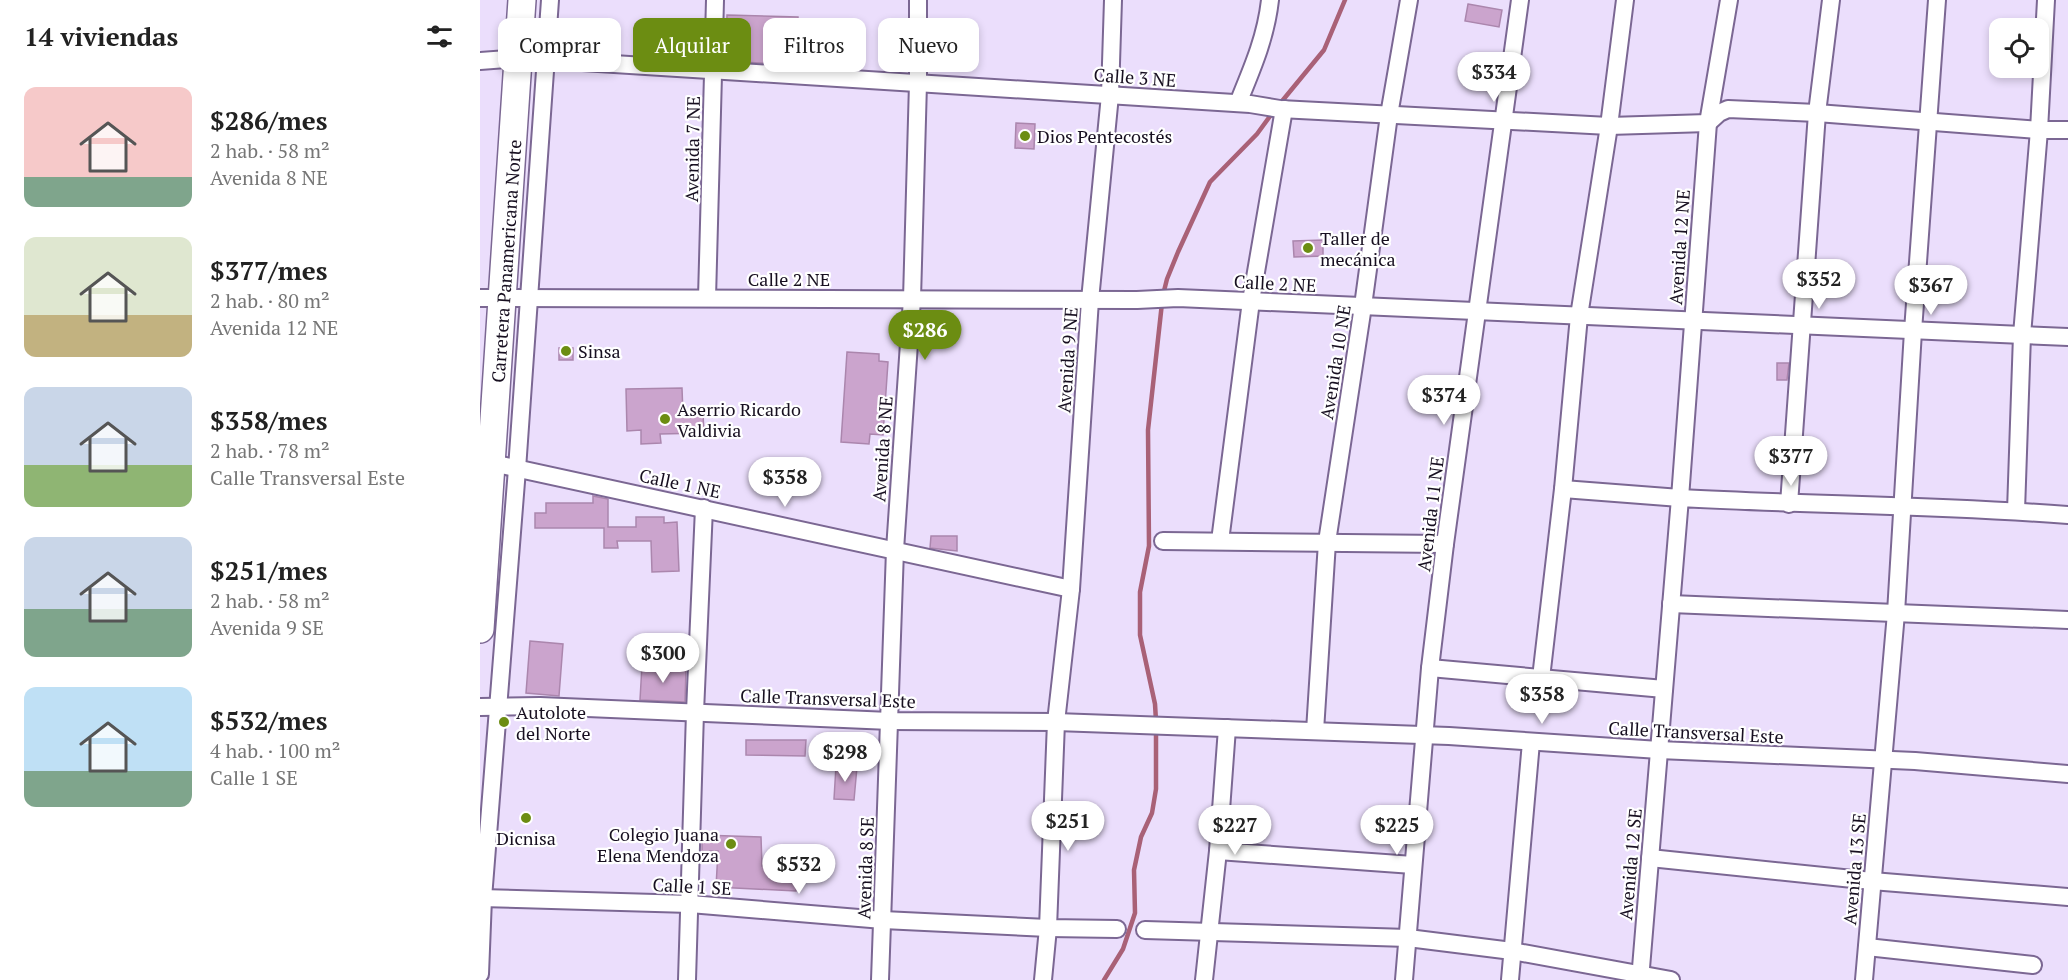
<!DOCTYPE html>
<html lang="es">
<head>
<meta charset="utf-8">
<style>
  :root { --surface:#fff; --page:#f2f2f2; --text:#222; --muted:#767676; --accent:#6c8d12 }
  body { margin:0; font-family:"PT Serif",serif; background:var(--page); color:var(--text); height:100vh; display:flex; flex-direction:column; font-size:22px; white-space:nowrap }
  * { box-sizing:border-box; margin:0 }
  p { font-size:20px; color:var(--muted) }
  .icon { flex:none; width:33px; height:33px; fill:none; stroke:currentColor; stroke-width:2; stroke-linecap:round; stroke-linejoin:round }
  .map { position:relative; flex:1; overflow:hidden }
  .drawer { display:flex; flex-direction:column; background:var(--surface); width:480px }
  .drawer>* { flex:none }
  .banner { position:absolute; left:18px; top:18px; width:570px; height:54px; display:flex; gap:12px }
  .fabs { position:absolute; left:1509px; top:18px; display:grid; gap:12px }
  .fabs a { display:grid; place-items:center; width:60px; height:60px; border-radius:12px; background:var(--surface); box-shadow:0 3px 9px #0003; font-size:30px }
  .price { position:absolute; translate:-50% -51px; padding:0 14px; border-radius:21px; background:#fff; color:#222; font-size:20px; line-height:39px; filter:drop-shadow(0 2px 3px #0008) }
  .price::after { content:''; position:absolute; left:50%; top:36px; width:18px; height:14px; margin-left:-9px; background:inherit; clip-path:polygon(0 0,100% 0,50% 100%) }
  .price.current { background:var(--accent); color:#fff }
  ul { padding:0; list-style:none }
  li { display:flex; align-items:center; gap:18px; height:150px; padding:0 24px }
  li span { display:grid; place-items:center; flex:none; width:168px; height:120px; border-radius:12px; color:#555 }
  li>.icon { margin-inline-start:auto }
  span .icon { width:72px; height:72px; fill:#fffc; stroke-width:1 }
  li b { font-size:26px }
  h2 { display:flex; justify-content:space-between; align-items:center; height:72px; padding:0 24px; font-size:26px }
  .tag { padding:0 21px; border-radius:12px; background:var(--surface); box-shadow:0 3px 9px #0003; font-size:21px; line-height:54px }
  .tag.current { background:var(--accent); color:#fff }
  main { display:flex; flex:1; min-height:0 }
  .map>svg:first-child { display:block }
</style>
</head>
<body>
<main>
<section class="drawer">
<h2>14 viviendas<svg class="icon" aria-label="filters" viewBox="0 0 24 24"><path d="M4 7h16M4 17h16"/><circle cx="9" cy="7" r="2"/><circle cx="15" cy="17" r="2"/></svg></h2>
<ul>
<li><span style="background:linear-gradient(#f6c9c9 75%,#7fa58c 0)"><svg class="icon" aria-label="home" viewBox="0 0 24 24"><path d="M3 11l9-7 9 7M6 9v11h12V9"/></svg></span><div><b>$286/mes</b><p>2 hab. · 58 m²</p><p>Avenida 8 NE</p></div></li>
<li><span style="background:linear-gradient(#dfe7d0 65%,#c2b280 0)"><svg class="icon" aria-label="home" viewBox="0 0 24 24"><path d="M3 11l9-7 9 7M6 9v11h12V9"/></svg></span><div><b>$377/mes</b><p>2 hab. · 80 m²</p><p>Avenida 12 NE</p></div></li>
<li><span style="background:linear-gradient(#c9d6e8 65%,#8fb573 0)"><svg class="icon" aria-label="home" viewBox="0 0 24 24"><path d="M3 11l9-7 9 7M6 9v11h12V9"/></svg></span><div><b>$358/mes</b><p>2 hab. · 78 m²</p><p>Calle Transversal Este</p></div></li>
<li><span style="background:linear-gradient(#c9d6e8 60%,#7fa58c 0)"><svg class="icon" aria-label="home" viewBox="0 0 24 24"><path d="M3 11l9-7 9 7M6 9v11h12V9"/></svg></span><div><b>$251/mes</b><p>2 hab. · 58 m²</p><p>Avenida 9 SE</p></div></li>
<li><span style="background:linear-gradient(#bfe0f5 70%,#7fa58c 0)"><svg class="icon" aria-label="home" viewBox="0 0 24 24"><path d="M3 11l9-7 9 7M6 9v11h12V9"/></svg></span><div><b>$532/mes</b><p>4 hab. · 100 m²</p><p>Calle 1 SE</p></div></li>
</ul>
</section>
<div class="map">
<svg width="1588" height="980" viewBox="0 0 1588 980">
  <rect width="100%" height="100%" fill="#ebdefc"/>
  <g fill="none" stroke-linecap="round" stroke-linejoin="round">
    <g stroke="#a96177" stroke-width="4.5">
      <polyline points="798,106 844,50 865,0"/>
      <polyline points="683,295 687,279 698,252 730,182 777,134 793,112"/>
      <polyline points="676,721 675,704 660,635 660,592 669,546 668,430 682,303"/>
      <polyline points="624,980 643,949 655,913 654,870 661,837 672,813 676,789 676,729"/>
    </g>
  </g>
  <g fill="#cba4cd" stroke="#ab86ad" stroke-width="1.5">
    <polygon points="988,4 1022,10 1019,27 985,21"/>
    <polygon points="247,15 318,17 317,65 246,61"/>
    <polygon points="85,41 105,41 105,52 85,50"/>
    <polygon points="536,123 555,124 554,149 535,148"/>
    <polygon points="843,240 843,256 814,257 813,241"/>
    <rect x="79" y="348" width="14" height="12"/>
    <polygon points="367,352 399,354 399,361 408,362 403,435 390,434 389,444 361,442"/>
    <polygon points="1297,363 1309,363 1307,380 1297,380"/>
    <polygon points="202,388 203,415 223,414 224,433 180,434 181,443 161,444 161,430 147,431 146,389"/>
    <polygon points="113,496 128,499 128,527 156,527 156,517 184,517 184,523 197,522 199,571 172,572 171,541 137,541 138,548 124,548 124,528 55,528 55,513 66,513 66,503 113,503"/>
    <polygon points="451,536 477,536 477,551 450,548"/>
    <polygon points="50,641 83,644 79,696 46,693"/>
    <polygon points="162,665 206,667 205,702 160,700"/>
    <polygon points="266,740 326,740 325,756 266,755"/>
    <polygon points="356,766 377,767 374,800 354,799"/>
    <polygon points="222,835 281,837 282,866 317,868 316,891 236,887 238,851 222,851"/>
  </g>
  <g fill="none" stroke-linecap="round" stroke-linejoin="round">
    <g stroke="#7b6793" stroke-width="20">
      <g id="minor">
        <polyline points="0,61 39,58 770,104 800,109 1129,126 1228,123 1239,113 1248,109 1337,113 1559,130 1588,130"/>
        <path d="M758,103C772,69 786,37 790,0"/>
        <polyline points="0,298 657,300 698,298 1588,337"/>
        <polyline points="227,298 235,0"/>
        <polyline points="12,463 591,589"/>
        <polyline points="1083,489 1200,498 1228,123 1249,0"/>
        <polyline points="1309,504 1337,113 1351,0"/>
        <polyline points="1536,511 1542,335 1559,130 1566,0"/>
        <polyline points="683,541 965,544"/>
        <polyline points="740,541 771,301 804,109"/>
        <polyline points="1191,604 1588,620"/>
        <polyline points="950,668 1184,689"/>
        <polyline points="1061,678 1083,489 1099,316 1129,126 1145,0"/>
        <polyline points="0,707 60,706 410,721 576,722 969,736 1179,750 1435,761 1588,774"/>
        <polyline points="835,731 847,542 883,306 909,115 929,0"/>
        <polyline points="738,851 933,865"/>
        <polyline points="1170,858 1392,881 1588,897"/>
        <polyline points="0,898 210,904 403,920 568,928 637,929"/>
        <polyline points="665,930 928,938 1032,951 1191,980"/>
        <polyline points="1387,947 1553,965"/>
        <polyline points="0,974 3,898 37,469 70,0"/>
        <polyline points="207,980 215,712 224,508"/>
        <polyline points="400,980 415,550 432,299 438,83 438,0"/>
        <polyline points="563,980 568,928 576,722 591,589 610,300 630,95 633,0"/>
        <polyline points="724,980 738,851 747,728"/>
        <polyline points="924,980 950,668 965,544 1040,0"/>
        <polyline points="1030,980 1051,742"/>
        <path d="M1160,980L1200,498C1329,505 1459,505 1588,515"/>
        <polyline points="1384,980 1416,613 1433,331 1457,0"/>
      </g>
    </g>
    <g stroke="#7b6793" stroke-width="30">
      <polyline id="trunk" points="0,629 42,0"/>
    </g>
    <use href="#minor" stroke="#fff" stroke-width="16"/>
    <use href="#trunk" stroke="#fff" stroke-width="27"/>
  </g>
  <g fill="#6c8d12" stroke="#fff" stroke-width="2">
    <circle cx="545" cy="136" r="6"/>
    <circle cx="828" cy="248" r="6"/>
    <circle cx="86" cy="351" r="6"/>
    <circle cx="185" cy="419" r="6"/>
    <circle cx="24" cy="722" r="6"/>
    <circle cx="46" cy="818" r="6"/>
    <circle cx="251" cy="844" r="6"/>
  </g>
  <g text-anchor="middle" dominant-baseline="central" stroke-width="4.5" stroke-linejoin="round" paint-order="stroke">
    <g font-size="18" fill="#170f20" stroke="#fff">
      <text transform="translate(655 77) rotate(4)">Calle 3 NE</text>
      <text transform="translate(212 149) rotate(-89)">Avenida 7 NE</text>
      <text transform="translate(1199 247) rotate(-86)">Avenida 12 NE</text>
      <text transform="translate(26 261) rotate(-86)">Carretera Panamericana Norte</text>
      <text x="309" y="279">Calle 2 NE</text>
      <text transform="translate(795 283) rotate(3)">Calle 2 NE</text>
      <text transform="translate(587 360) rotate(-86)">Avenida 9 NE</text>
      <text transform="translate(855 362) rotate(-81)">Avenida 10 NE</text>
      <text transform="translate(402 449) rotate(-86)">Avenida 8 NE</text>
      <text transform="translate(200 483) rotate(12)">Calle 1 NE</text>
      <text transform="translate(950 514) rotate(-83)">Avenida 11 NE</text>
      <text transform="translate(348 698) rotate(2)">Calle Transversal Este</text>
      <text transform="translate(1216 732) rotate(3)">Calle Transversal Este</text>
      <text transform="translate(1150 864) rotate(-85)">Avenida 12 SE</text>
      <text transform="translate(385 868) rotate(-88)">Avenida 8 SE</text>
      <text transform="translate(1374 869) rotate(-85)">Avenida 13 SE</text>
      <text transform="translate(212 886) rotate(3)">Calle 1 SE</text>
    </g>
    <g font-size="18" fill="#170f20" stroke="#fff" text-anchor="start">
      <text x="557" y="136">Dios Pentecostés</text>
      <text x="840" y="238">Taller de<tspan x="840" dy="21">mecánica</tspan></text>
      <text x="98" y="351">Sinsa</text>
      <text x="197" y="409">Aserrio Ricardo<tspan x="197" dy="21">Valdivia</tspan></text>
      <text x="36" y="712">Autolote<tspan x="36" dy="21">del Norte</tspan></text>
      <text x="239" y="834" text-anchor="end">Colegio Juana<tspan x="239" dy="21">Elena Mendoza</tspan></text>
      <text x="46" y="838" text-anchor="middle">Dicnisa</text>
    </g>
  </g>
</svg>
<div class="fabs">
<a><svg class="icon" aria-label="locate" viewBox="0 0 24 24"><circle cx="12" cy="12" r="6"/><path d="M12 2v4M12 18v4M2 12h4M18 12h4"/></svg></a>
</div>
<b class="price" style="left:1014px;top:103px">$334</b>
<b class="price" style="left:1339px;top:310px">$352</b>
<b class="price" style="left:1451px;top:316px">$367</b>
<b class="price current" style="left:445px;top:361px">$286</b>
<b class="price" style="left:964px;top:426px">$374</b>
<b class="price" style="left:1311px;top:487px">$377</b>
<b class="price" style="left:305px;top:508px">$358</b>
<b class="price" style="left:183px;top:684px">$300</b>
<b class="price" style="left:1062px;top:725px">$358</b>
<b class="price" style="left:365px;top:783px">$298</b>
<b class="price" style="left:588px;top:852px">$251</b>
<b class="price" style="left:755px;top:856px">$227</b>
<b class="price" style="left:917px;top:856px">$225</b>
<b class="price" style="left:319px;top:895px">$532</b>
<div class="banner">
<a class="tag">Comprar</a>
<a class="tag current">Alquilar</a>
<a class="tag">Filtros</a>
<a class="tag">Nuevo</a>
</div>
</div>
</main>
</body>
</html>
